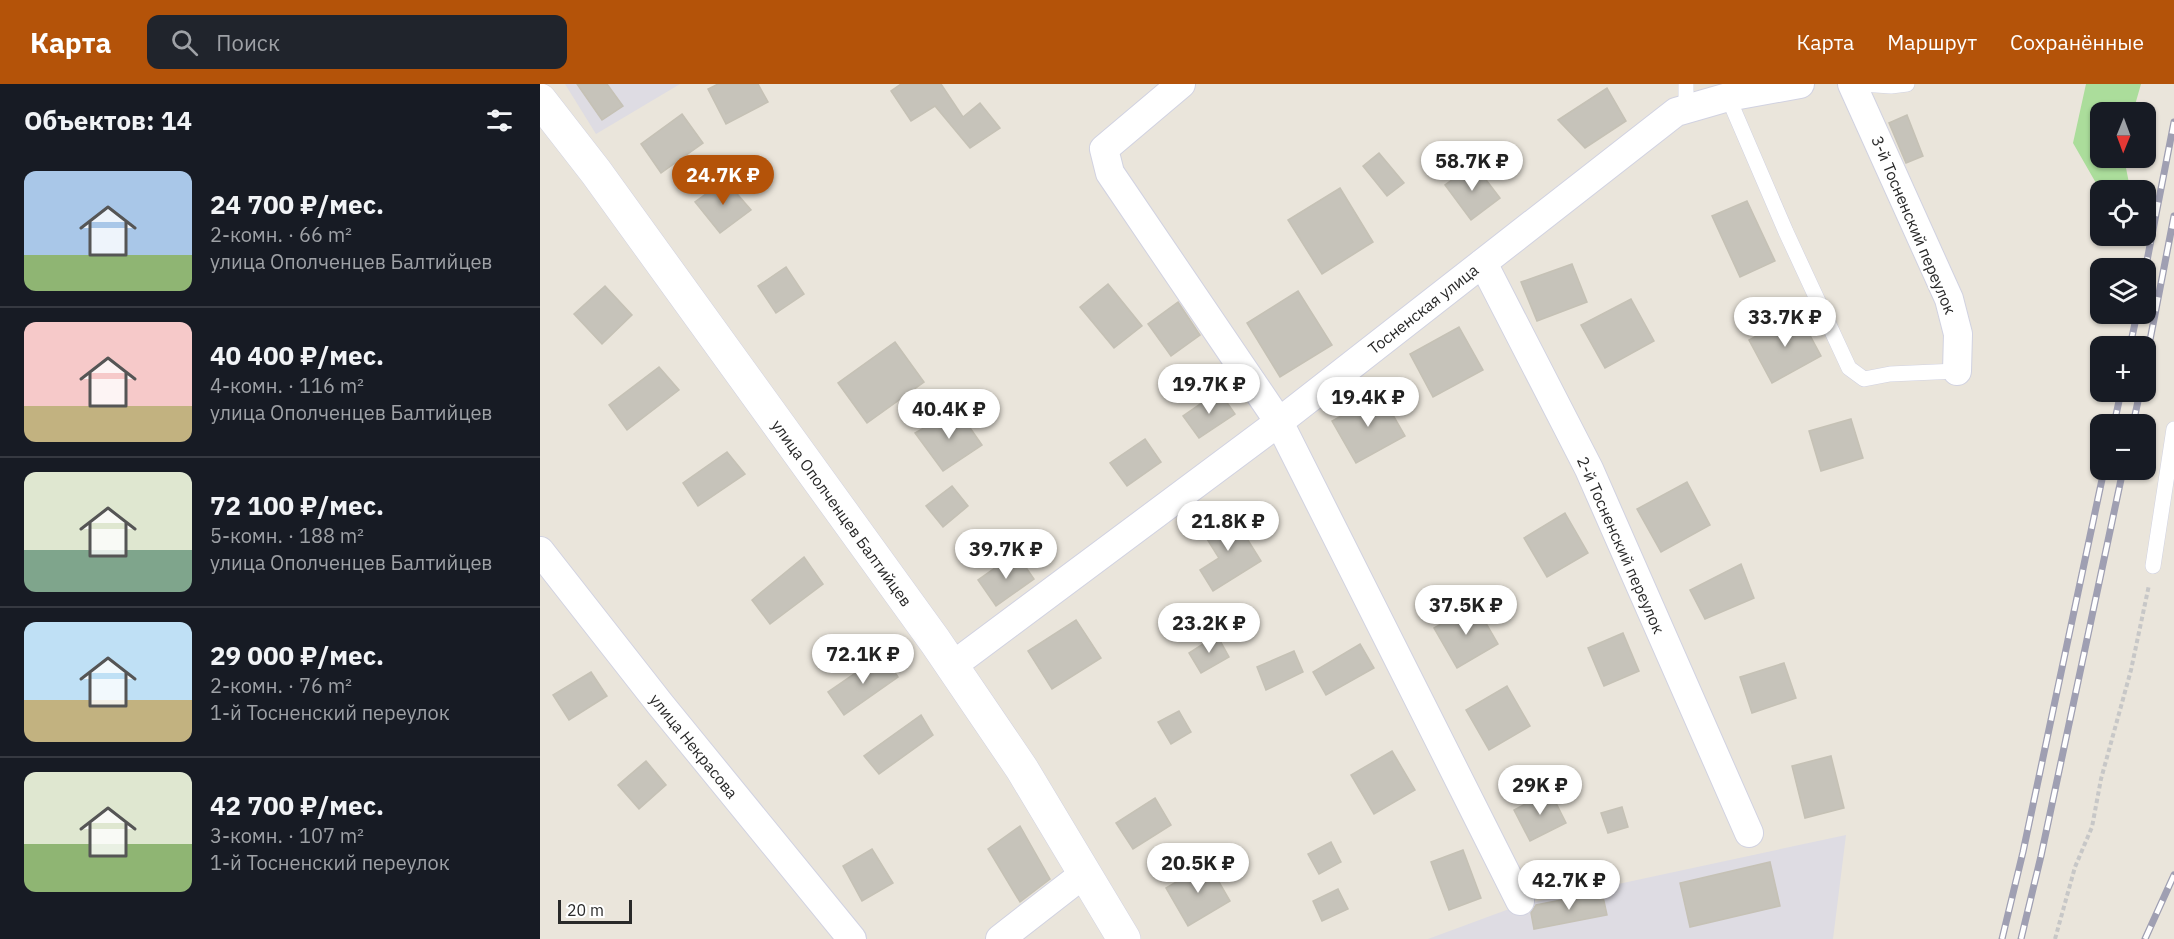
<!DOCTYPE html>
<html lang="ru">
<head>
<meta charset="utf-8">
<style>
  :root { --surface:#171b24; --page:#20242c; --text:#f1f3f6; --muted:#9ea1a6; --line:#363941; --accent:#b45309 }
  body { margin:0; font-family:"IBM Plex Sans",sans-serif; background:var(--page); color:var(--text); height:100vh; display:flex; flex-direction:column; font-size:22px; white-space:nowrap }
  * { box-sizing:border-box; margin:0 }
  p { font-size:20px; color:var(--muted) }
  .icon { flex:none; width:33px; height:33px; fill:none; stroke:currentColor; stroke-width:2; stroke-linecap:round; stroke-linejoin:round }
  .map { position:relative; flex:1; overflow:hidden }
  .details { display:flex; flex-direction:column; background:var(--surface); width:540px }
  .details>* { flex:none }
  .needle { width:39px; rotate:181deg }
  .buttons { position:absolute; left:1550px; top:18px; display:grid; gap:12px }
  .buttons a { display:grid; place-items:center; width:66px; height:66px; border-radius:12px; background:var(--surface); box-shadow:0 2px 4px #0004; font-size:30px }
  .scale { position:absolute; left:18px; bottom:15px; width:74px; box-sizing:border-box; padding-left:6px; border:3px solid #292929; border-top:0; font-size:16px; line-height:21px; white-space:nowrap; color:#292929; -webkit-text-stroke:4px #fff; paint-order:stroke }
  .price { position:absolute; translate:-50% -51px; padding:0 14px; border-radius:21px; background:#fff; color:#222; font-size:20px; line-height:39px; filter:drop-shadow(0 2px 3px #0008) }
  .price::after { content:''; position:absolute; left:50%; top:36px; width:18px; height:14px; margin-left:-9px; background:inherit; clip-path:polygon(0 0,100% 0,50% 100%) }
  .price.active { background:var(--accent); color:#fff }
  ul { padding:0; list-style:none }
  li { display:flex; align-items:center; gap:18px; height:150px; padding:0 24px }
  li+li { border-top:2px solid var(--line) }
  li span { display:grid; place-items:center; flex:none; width:168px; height:120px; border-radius:12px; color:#555 }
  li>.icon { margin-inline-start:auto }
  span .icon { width:72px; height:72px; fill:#fffc; stroke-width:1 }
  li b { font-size:26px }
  h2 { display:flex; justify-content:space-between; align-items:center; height:72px; padding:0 24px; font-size:26px }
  header { display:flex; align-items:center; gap:36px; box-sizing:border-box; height:84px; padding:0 30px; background:var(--accent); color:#fff }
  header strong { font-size:28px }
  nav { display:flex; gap:33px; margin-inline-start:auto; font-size:21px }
  .search { width:420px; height:54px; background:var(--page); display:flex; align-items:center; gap:15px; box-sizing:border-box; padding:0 21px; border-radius:12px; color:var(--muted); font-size:22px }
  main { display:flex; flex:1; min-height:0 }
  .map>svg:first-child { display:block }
</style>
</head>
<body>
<header>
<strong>Карта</strong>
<div class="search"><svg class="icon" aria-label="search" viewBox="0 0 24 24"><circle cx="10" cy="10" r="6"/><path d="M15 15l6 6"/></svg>Поиск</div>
<nav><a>Карта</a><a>Маршрут</a><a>Сохранённые</a></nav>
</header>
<main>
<section class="details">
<h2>Объектов: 14<svg class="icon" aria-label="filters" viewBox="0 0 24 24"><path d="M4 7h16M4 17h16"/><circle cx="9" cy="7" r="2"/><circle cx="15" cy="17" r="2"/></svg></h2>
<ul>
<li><span style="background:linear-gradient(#a9c7e8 70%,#8fb573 0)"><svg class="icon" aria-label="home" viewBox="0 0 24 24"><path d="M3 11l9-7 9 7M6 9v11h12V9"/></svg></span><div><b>24 700 ₽/мес.</b><p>2-комн. · 66 m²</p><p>улица Ополченцев Балтийцев</p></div></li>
<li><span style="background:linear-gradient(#f6c9c9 70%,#c2b280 0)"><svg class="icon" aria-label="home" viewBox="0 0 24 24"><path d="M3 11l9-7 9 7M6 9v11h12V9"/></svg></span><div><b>40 400 ₽/мес.</b><p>4-комн. · 116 m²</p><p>улица Ополченцев Балтийцев</p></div></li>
<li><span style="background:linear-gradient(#dfe7d0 65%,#7fa58c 0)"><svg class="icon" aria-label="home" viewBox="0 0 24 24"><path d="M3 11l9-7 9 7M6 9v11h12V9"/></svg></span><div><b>72 100 ₽/мес.</b><p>5-комн. · 188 m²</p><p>улица Ополченцев Балтийцев</p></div></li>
<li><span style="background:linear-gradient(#bfe0f5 65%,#c2b280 0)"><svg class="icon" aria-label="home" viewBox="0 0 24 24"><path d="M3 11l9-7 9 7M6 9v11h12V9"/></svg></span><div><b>29 000 ₽/мес.</b><p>2-комн. · 76 m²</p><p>1-й Тосненский переулок</p></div></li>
<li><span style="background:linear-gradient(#dfe7d0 60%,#8fb573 0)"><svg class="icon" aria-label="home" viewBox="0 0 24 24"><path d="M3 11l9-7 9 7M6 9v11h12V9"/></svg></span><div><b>42 700 ₽/мес.</b><p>3-комн. · 107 m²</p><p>1-й Тосненский переулок</p></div></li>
</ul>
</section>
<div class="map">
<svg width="1634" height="855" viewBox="0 0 1634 855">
  <rect width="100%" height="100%" fill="#eae5db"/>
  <g fill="#dedce3">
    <polygon points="25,0 140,0 56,50"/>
    <polygon points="1306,751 1293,855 888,855 980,821"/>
  </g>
  <polygon fill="#abdd9b" points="1546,0 1601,0 1593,28 1560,28 1560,74 1584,74 1590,104 1583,106 1560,106 1533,59"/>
  <g fill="#c6c3ba" stroke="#c5c1b5" stroke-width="1.5">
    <polygon points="37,0 67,0 83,22 62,36"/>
    <polygon points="178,0 218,0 228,18 186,40 168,5"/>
    <polygon points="361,0 401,0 423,33 440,19 460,44 430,64 395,22 371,37 351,7"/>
    <polygon points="1067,4 1086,37 1045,64 1018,36"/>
    <polygon points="142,30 163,59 121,89 101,60"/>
    <polygon points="1367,31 1383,72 1366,79 1349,39"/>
    <polygon points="839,69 864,99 847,112 823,82"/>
    <polygon points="934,80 960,114 931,136 905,101"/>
    <polygon points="185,96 211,126 180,149 155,118"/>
    <polygon points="800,104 833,158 782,190 748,136"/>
    <polygon points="1207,117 1235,177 1200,193 1172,132"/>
    <polygon points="1032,180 1047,218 997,237 981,198"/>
    <polygon points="246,183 264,210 236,229 218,202"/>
    <polygon points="568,200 602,242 574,264 540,223"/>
    <polygon points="65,202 92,231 62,260 34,230"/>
    <polygon points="758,207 792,261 740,293 707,239"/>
    <polygon points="1091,215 1114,257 1065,284 1041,241"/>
    <polygon points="638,218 660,251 631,272 608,240"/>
    <polygon points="1258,229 1281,272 1232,299 1209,256"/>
    <polygon points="919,243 943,286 893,313 870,270"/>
    <polygon points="355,258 384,298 327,339 298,299"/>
    <polygon points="119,283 139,306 87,346 69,321"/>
    <polygon points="679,307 695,330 659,354 643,332"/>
    <polygon points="841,310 865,352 816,379 792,337"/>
    <polygon points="417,325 442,361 403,387 375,349"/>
    <polygon points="1311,335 1323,374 1281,387 1269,347"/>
    <polygon points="605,355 621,378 587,402 570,379"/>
    <polygon points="187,368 205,390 158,422 143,399"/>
    <polygon points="1147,398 1170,441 1121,468 1097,425"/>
    <polygon points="412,402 428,422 403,443 386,422"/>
    <polygon points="691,429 721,477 673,507 660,486 679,474 662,447"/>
    <polygon points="1025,429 1048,469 1007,493 984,454"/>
    <polygon points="476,469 494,495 456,522 438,496"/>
    <polygon points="264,473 283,500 230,540 212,516"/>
    <polygon points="1201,480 1214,514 1165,535 1150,506"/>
    <polygon points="935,520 958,560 917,584 894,544"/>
    <polygon points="536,536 561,574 512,605 488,567"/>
    <polygon points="1083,549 1099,587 1064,602 1048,564"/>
    <polygon points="677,551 689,573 661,589 649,569"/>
    <polygon points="820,560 834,584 786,611 773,588"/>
    <polygon points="754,567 763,588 726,606 717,583"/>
    <polygon points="343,570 358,593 304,631 288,608"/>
    <polygon points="1244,579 1256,614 1212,629 1200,593"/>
    <polygon points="51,588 67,612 29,636 13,611"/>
    <polygon points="967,602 990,642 949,666 926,626"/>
    <polygon points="639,627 651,648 631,660 618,638"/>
    <polygon points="381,631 393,651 339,690 324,672"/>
    <polygon points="852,667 875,706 834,730 811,691"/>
    <polygon points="1291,672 1304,724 1265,734 1252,682"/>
    <polygon points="106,677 126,701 99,725 78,701"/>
    <polygon points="1010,707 1026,739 990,757 974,726"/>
    <polygon points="615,714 631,741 593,765 576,739"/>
    <polygon points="1082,723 1088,743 1068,749 1061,729"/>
    <polygon points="480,742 510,795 480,818 448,765"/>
    <polygon points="791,758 801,778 779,790 768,770"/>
    <polygon points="332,765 353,799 322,817 303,782"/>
    <polygon points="923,766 941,814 909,826 891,778"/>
    <polygon points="1230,778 1240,822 1150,843 1140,799"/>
    <polygon points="668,779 690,817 648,842 626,804"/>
    <polygon points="798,805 808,825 782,837 773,817"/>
    <polygon points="1062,808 1067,831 994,845 991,829 996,821"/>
  </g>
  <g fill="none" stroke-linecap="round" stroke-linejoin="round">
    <g stroke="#d1d2e1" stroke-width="16">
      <g id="lane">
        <polyline points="1146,0 1146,25"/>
        <polyline points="1322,0 1351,2 1367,0"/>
        <polyline points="1188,13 1246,148 1309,284 1324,295 1350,290 1417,287"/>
        <polyline points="1613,482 1634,345"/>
      </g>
    </g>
    <g stroke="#d1d2e1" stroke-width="30">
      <g id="street">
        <polyline points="641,0 564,65 570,89 739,338 980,817"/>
        <polyline points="1312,0 1409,215 1418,250 1417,287"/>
        <polyline points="943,179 1049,385 1209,749"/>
        <polyline points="0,467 120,620 312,855"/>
        <polyline points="412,582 739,338 1136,28 1188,13 1260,0"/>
        <polyline points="460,855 545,789"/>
      </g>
    </g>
    <g stroke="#d1d2e1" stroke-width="34">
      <polyline id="secondary" points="0,16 56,88 395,557 482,685 584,855"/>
    </g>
    <polyline stroke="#c7c7c7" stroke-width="4" stroke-dasharray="4.5 3" stroke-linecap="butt" points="1515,855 1535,783 1552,743 1561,695 1591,586 1609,501"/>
    <use href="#lane" stroke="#fff" stroke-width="15"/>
    <use href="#street" stroke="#fff" stroke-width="28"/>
    <use href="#secondary" stroke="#fff" stroke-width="33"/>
    <g stroke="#9f9fb2" stroke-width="7">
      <g id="rail">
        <polyline points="1605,187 1634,38"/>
        <polyline points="1590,262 1597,230"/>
        <polyline points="1605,282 1634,132"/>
        <polyline points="1574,340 1581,308"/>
        <polyline points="1593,340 1600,308"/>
        <polyline points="1462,855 1483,768 1564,386"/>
        <polyline points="1481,855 1501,772 1583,386"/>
        <polyline points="1605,855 1634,791"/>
      </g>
    </g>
    <use href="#rail" stroke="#fff" stroke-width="4.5" stroke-dasharray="14" stroke-linecap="butt"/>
  </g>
  <g text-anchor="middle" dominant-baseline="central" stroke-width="4.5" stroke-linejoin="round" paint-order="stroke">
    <g font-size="16" fill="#292929" stroke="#fff">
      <text transform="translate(1374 141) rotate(67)">3-й Тосненский переулок</text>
      <text transform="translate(883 225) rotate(-38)">Тосненская улица</text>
      <text transform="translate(302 429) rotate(54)">улица Ополченцев Балтийцев</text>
      <text transform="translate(1081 461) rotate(66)">2-й Тосненский переулок</text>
      <text transform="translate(154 662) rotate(51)">улица Некрасова</text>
    </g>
  </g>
</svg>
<div class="buttons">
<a><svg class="needle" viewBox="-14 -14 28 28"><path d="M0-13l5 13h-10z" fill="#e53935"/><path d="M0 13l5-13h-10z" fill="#9ea1a6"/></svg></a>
<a><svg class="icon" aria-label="locate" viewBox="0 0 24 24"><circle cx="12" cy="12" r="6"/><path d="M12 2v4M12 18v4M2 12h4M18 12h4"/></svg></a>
<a><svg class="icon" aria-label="layers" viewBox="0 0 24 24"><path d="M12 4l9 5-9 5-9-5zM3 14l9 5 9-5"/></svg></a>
<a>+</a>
<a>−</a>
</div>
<div class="scale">20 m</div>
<b class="price" style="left:932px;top:108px">58.7K ₽</b>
<b class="price active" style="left:183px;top:122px">24.7K ₽</b>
<b class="price" style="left:1245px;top:264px">33.7K ₽</b>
<b class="price" style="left:669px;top:331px">19.7K ₽</b>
<b class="price" style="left:828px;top:344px">19.4K ₽</b>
<b class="price" style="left:409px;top:356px">40.4K ₽</b>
<b class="price" style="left:688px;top:468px">21.8K ₽</b>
<b class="price" style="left:466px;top:496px">39.7K ₽</b>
<b class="price" style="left:926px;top:552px">37.5K ₽</b>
<b class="price" style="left:669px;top:570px">23.2K ₽</b>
<b class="price" style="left:323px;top:601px">72.1K ₽</b>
<b class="price" style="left:1000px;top:732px">29K ₽</b>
<b class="price" style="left:658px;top:810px">20.5K ₽</b>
<b class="price" style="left:1029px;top:827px">42.7K ₽</b>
</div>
</main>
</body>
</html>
